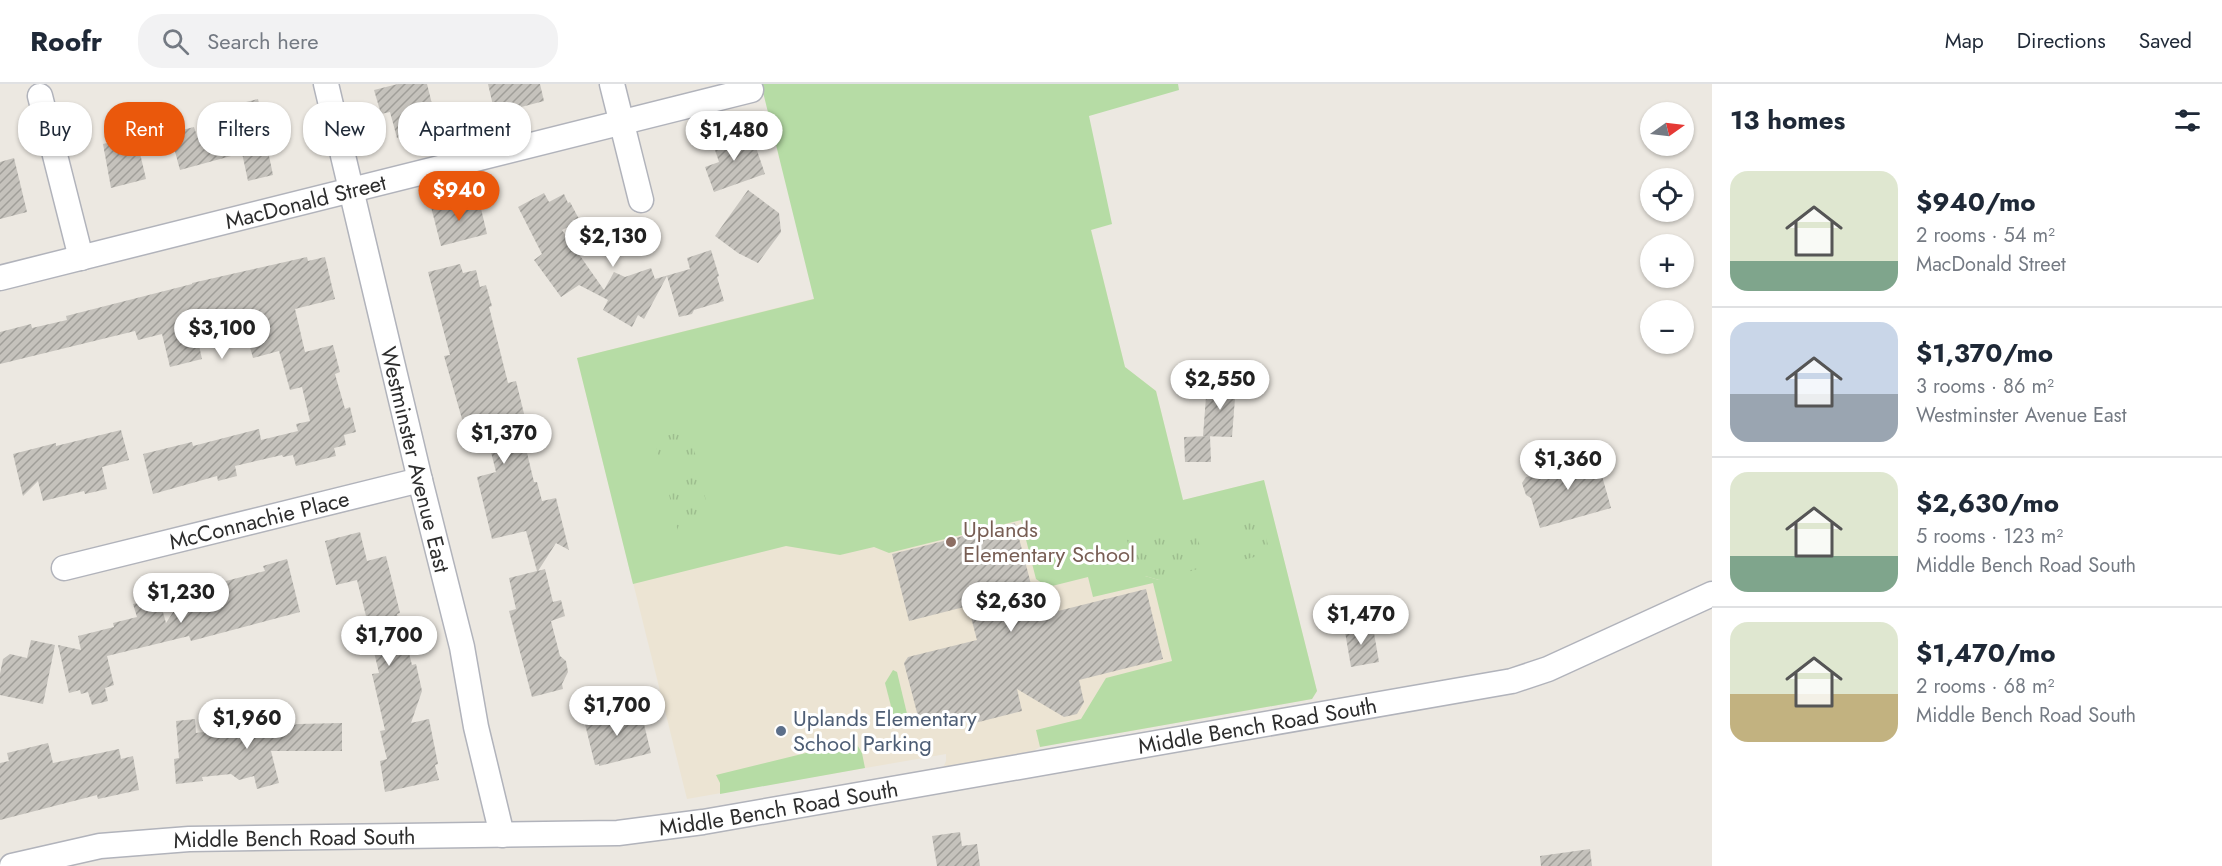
<!DOCTYPE html>
<html lang="en">
<head>
<meta charset="utf-8">
<style>
  :root { --surface:#fff; --page:#f2f2f3; --text:#1f2937; --muted:#747a83; --line:#e0e1e3; --accent:#ea580c }
  body { margin:0; font-family:Jost,sans-serif; background:var(--page); color:var(--text); height:100vh; display:flex; flex-direction:column; font-size:22px; white-space:nowrap }
  * { box-sizing:border-box; margin:0 }
  p { font-size:20px; color:var(--muted) }
  .icon { flex:none; width:33px; height:33px; fill:none; stroke:currentColor; stroke-width:2; stroke-linecap:round; stroke-linejoin:round }
  .map { position:relative; flex:1; overflow:hidden }
  .side { display:flex; flex-direction:column; background:var(--surface); width:510px }
  .side>* { flex:none }
  .top-card { position:absolute; left:18px; top:18px; width:570px; height:54px; display:flex; gap:12px }
  .needle { width:39px; rotate:76deg }
  .controls { position:absolute; left:1640px; top:18px; display:grid; gap:12px }
  .controls a { display:grid; place-items:center; width:54px; height:54px; border-radius:50%; background:var(--surface); box-shadow:0 2px 4px #0004; font-size:30px }
  .price { position:absolute; translate:-50% -51px; padding:0 14px; border-radius:21px; background:#fff; color:#222; font-size:20px; line-height:39px; filter:drop-shadow(0 2px 3px #0008) }
  .price::after { content:''; position:absolute; left:50%; top:36px; width:18px; height:14px; margin-left:-9px; background:inherit; clip-path:polygon(0 0,100% 0,50% 100%) }
  .price.on { background:var(--accent); color:#fff }
  ul { padding:0; list-style:none }
  li { display:flex; align-items:center; gap:18px; height:150px; padding:0 18px }
  li+li { border-top:2px solid var(--line) }
  li span { display:grid; place-items:center; flex:none; width:168px; height:120px; border-radius:18px; color:#555 }
  li>.icon { margin-inline-start:auto }
  span .icon { width:72px; height:72px; fill:#fffc; stroke-width:1 }
  li b { font-size:26px }
  h2 { display:flex; justify-content:space-between; align-items:center; height:72px; padding:0 18px; font-size:26px }
  .chip { padding:0 21px; border-radius:24px; background:var(--surface); box-shadow:0 2px 4px #0004; font-size:21px; line-height:54px }
  .chip.on { background:var(--accent); color:#fff }
  header { display:flex; align-items:center; gap:36px; box-sizing:border-box; height:84px; padding:0 30px; background:var(--surface); border-bottom:2px solid var(--line) }
  header strong { font-size:28px }
  nav { display:flex; gap:33px; margin-inline-start:auto; font-size:21px }
  .search { width:420px; height:54px; background:var(--page); display:flex; align-items:center; gap:15px; box-sizing:border-box; padding:0 21px; border-radius:24px; color:var(--muted); font-size:22px }
  main { display:flex; flex:1; min-height:0 }
  .map>svg:first-child { display:block }
</style>
</head>
<body>
<header>
<strong>Roofr</strong>
<div class="search"><svg class="icon" aria-label="search" viewBox="0 0 24 24"><circle cx="10" cy="10" r="6"/><path d="M15 15l6 6"/></svg>Search here</div>
<nav><a>Map</a><a>Directions</a><a>Saved</a></nav>
</header>
<main>
<div class="map">
<svg width="1712" height="782" viewBox="0 0 1712 782">
  <defs>
    <pattern id="park-tufts" width="24" height="20" patternUnits="userSpaceOnUse" patternTransform="scale(1.5)"><rect width="24" height="20" fill="#b6dca5"/><path d="M3 7l-1-3M5 7V3M7 7l1-3M15 17l-1-3M17 17v-4M19 17l1-3" fill="none" stroke="#9dbd8e"/></pattern>
    <pattern id="building-hatch" width="6" height="6" patternUnits="userSpaceOnUse" patternTransform="scale(1.5)"><rect width="6" height="6" fill="#c5c2bc"/><path d="M-1 1l2-2M0 6l6-6M5 7l2-2" fill="none" stroke="#a09e99"/></pattern>
  </defs>
  <rect width="100%" height="100%" fill="#ece8e1"/>
  <polygon fill="#ece4d3" points="1091,145 1125,283 1156,307 1183,416 1264,396 1317,607 1312,615 1040,663 1033,667 943,684 946,677 946,670 687,715 577,274"/>
  <g fill="#b6dca5" fill-rule="evenodd">
    <path d="M761,0H1178L1179,6L1089,32L1112,140L1091,146L1125,283L1156,307L1183,416L1264,396L1317,607L1312,615L1040,663L1036,646L1081,635L1106,594L1172,577L1153,499L1093,513L1088,493L1048,503L1036,495L1021,436L889,469L874,463L840,471L786,462L633,500L577,274L814,215ZM1197,451L1159,496L1145,492Z"/>
    <polygon points="893,586 897,588 909,638 907,638 893,630 885,599"/>
    <polygon points="855,657 862,669 865,684 720,710 720,699 716,691"/>
  </g>
  <g fill="url(#park-tufts)">
    <polygon points="689,346 696,373 661,382 654,355"/>
    <polygon points="699,390 709,428 697,448 679,452 666,398"/>
    <polygon points="1261,434 1270,469 1243,476 1234,440"/>
    <polygon points="1159,444 1197,451 1205,483 1159,496 1145,492 1137,494 1126,452"/>
  </g>
  <g fill="url(#building-hatch)">
    <polygon points="398,0 427,0 438,44 397,54 390,28 381,30 374,6"/>
    <polygon points="488,0 540,0 544,17 495,30"/>
    <polygon points="258,15 263,36 267,35 271,53 273,66 268,67 273,91 248,97 242,69 180,86 170,49 194,43 197,52 247,40 242,19"/>
    <polygon points="751,49 765,90 714,108 705,83 719,78 712,57 734,50 736,55"/>
    <polygon points="136,52 146,95 111,104 103,60"/>
    <polygon points="14,74 27,128 0,135 0,78"/>
    <polygon points="748,106 779,129 781,148 758,179 738,169 715,152"/>
    <polygon points="544,109 549,118 564,110 568,119 570,118 580,137 562,146 604,206 614,188 625,193 651,184 655,195 690,185 687,174 711,166 719,192 717,193 724,217 694,226 692,230 679,233 667,192 644,235 638,231 632,243 603,226 608,216 579,201 561,213 534,176 542,170 518,123"/>
    <polygon points="479,116 487,150 441,162 431,123 456,117 457,122"/>
    <polygon points="307,173 308,177 325,173 335,215 295,225 305,268 333,261 340,288 335,290 345,325 350,323 356,348 344,351 346,361 334,364 336,372 296,382 293,371 283,373 282,371 235,382 237,392 218,397 217,392 153,410 143,370 192,358 193,362 259,345 261,356 298,347 296,340 310,337 302,303 290,306 279,267 253,274 240,228 194,239 202,275 170,283 162,250 138,256 135,247 0,280 0,248 31,240 32,244 67,236 66,232 192,200 192,199"/>
    <polygon points="460,180 463,189 476,186 480,203 486,201 492,222 489,223 508,299 516,297 528,346 522,348 534,398 537,398 542,417 556,414 569,466 556,459 538,487 545,485 553,518 561,516 565,532 551,537 560,572 566,577 568,588 562,600 563,605 532,613 509,527 516,525 509,494 537,487 526,447 492,455 477,393 496,388 488,356 475,359 470,341 464,342 444,272 450,271 428,188"/>
    <polygon points="1207,300 1236,301 1232,353 1203,352"/>
    <polygon points="121,346 129,376 102,383 107,405 85,410 84,407 43,417 38,397 23,412 13,370 56,359 56,362"/>
    <polygon points="1210,352 1211,378 1185,378 1184,353"/>
    <polygon points="1595,367 1611,424 1540,444 1531,414 1526,411 1522,399 1526,393 1566,383 1571,373"/>
    <polygon points="1015,439 1038,527 1057,523 1058,527 1146,505 1163,575 1079,596 1084,618 1077,630 1064,633 1017,605 1022,627 971,640 970,633 926,644 920,640 904,579 908,573 977,556 968,522 909,537 892,470"/>
    <polygon points="360,448 367,477 386,472 400,529 397,530 407,570 409,569 412,581 416,580 422,607 411,639 429,635 438,680 435,681 439,696 385,708 380,677 387,675 380,647 385,646 372,590 379,589 369,547 361,544 367,536 357,496 336,501 325,457"/>
    <polygon points="287,475 300,528 191,557 189,552 107,572 114,601 105,604 108,617 92,621 88,608 81,610 80,606 69,609 58,561 81,566 78,552 114,543 113,539 137,533 133,520 159,514 166,539 185,510 198,507 196,499 221,493 222,498 265,487 263,482"/>
    <polygon points="1363,538 1365,550 1374,549 1379,578 1351,583 1344,542"/>
    <polygon points="31,556 55,561 43,620 0,611 0,590 3,575 10,570 27,574"/>
    <polygon points="623,625 624,632 641,628 651,669 599,682 599,680 595,681 584,636 588,635 588,633"/>
    <polygon points="195,635 196,649 227,645 248,641 250,651 298,640 342,639 342,667 271,667 279,699 257,705 254,692 239,696 231,690 202,693 203,697 176,700 174,675 179,674 176,637"/>
    <polygon points="48,659 53,679 119,665 121,675 133,672 139,706 98,715 97,711 0,736 0,679 9,677 7,669"/>
    <polygon points="960,748 962,762 977,760 980,782 937,782 932,752"/>
    <polygon points="1590,765 1592,782 1541,782 1540,772"/>
  </g>
  <g fill="none" stroke-linecap="round" stroke-linejoin="round">
    <g stroke="#b1b3bb" stroke-width="27">
      <g id="street">
        <path id="s1" d="M326,0L420,396L462,563L476,643L502,751"/>
        <polyline points="612,0 641,116"/>
        <polyline points="40,12 81,174"/>
        <path id="s2" d="M0,194L751,6"/>
        <path id="s3" d="M64,484L420,396"/>
        <path id="s4" d="M12,782L100,762L189,755L618,749L703,738L1512,597L1548,585L1712,510"/>
      </g>
    </g>
    <use href="#street" stroke="#fff" stroke-width="24"/>
  </g>
  <circle fill="#8d6e63" stroke="#fff" stroke-width="2" cx="951" cy="458" r="6"/>
  <circle fill="#5c6f8a" stroke="#fff" stroke-width="2" cx="781" cy="647" r="6"/>
  <g text-anchor="middle" dominant-baseline="central" stroke-width="6" stroke-linejoin="round" paint-order="stroke">
    <g font-size="22" fill="#2d2d2d" stroke="#fff">
      <text stroke="none"><textPath href="#s2" startOffset="315">MacDonald Street</textPath></text>
      <text stroke="none"><textPath href="#s1" startOffset="386">Westminster Avenue East</textPath></text>
      <text stroke="none"><textPath href="#s3" startOffset="201">McConnachie Place</textPath></text>
      <text stroke="none"><textPath href="#s4" startOffset="1257">Middle Bench Road South</textPath></text>
      <text stroke="none"><textPath href="#s4" startOffset="771">Middle Bench Road South</textPath></text>
      <text stroke="none"><textPath href="#s4" startOffset="285">Middle Bench Road South</textPath></text>
    </g>
    <g font-size="22" fill="#785e54" stroke="#fff" text-anchor="start">
      <text x="963" y="445">Uplands<tspan x="963" dy="25">Elementary School</tspan></text>
    </g>
    <g font-size="22" fill="#4e5e75" stroke="#fff" text-anchor="start">
      <text x="793" y="634">Uplands Elementary<tspan x="793" dy="25">School Parking</tspan></text>
    </g>
  </g>
</svg>
<div class="controls">
<a><svg class="needle" viewBox="-14 -14 28 28"><path d="M0-13l5 13h-10z" fill="#e53935"/><path d="M0 13l5-13h-10z" fill="#747a83"/></svg></a>
<a><svg class="icon" aria-label="locate" viewBox="0 0 24 24"><circle cx="12" cy="12" r="6"/><path d="M12 2v4M12 18v4M2 12h4M18 12h4"/></svg></a>
<a>+</a>
<a>−</a>
</div>
<b class="price" style="left:734px;top:78px">$1,480</b>
<b class="price on" style="left:459px;top:138px">$940</b>
<b class="price" style="left:613px;top:184px">$2,130</b>
<b class="price" style="left:222px;top:276px">$3,100</b>
<b class="price" style="left:1220px;top:327px">$2,550</b>
<b class="price" style="left:504px;top:381px">$1,370</b>
<b class="price" style="left:1568px;top:407px">$1,360</b>
<b class="price" style="left:181px;top:540px">$1,230</b>
<b class="price" style="left:1011px;top:549px">$2,630</b>
<b class="price" style="left:1361px;top:562px">$1,470</b>
<b class="price" style="left:389px;top:583px">$1,700</b>
<b class="price" style="left:617px;top:653px">$1,700</b>
<b class="price" style="left:247px;top:666px">$1,960</b>
<div class="top-card">
<a class="chip">Buy</a>
<a class="chip on">Rent</a>
<a class="chip">Filters</a>
<a class="chip">New</a>
<a class="chip">Apartment</a>
</div>
</div>
<section class="side">
<h2>13 homes<svg class="icon" aria-label="filters" viewBox="0 0 24 24"><path d="M4 7h16M4 17h16"/><circle cx="9" cy="7" r="2"/><circle cx="15" cy="17" r="2"/></svg></h2>
<ul>
<li><span style="background:linear-gradient(#dfe7d0 75%,#7fa58c 0)"><svg class="icon" aria-label="home" viewBox="0 0 24 24"><path d="M3 11l9-7 9 7M6 9v11h12V9"/></svg></span><div><b>$940/mo</b><p>2 rooms · 54 m²</p><p>MacDonald Street</p></div></li>
<li><span style="background:linear-gradient(#c9d6e8 60%,#9aa5b1 0)"><svg class="icon" aria-label="home" viewBox="0 0 24 24"><path d="M3 11l9-7 9 7M6 9v11h12V9"/></svg></span><div><b>$1,370/mo</b><p>3 rooms · 86 m²</p><p>Westminster Avenue East</p></div></li>
<li><span style="background:linear-gradient(#dfe7d0 70%,#7fa58c 0)"><svg class="icon" aria-label="home" viewBox="0 0 24 24"><path d="M3 11l9-7 9 7M6 9v11h12V9"/></svg></span><div><b>$2,630/mo</b><p>5 rooms · 123 m²</p><p>Middle Bench Road South</p></div></li>
<li><span style="background:linear-gradient(#dfe7d0 60%,#c2b280 0)"><svg class="icon" aria-label="home" viewBox="0 0 24 24"><path d="M3 11l9-7 9 7M6 9v11h12V9"/></svg></span><div><b>$1,470/mo</b><p>2 rooms · 68 m²</p><p>Middle Bench Road South</p></div></li>
</ul>
</section>
</main>
</body>
</html>
